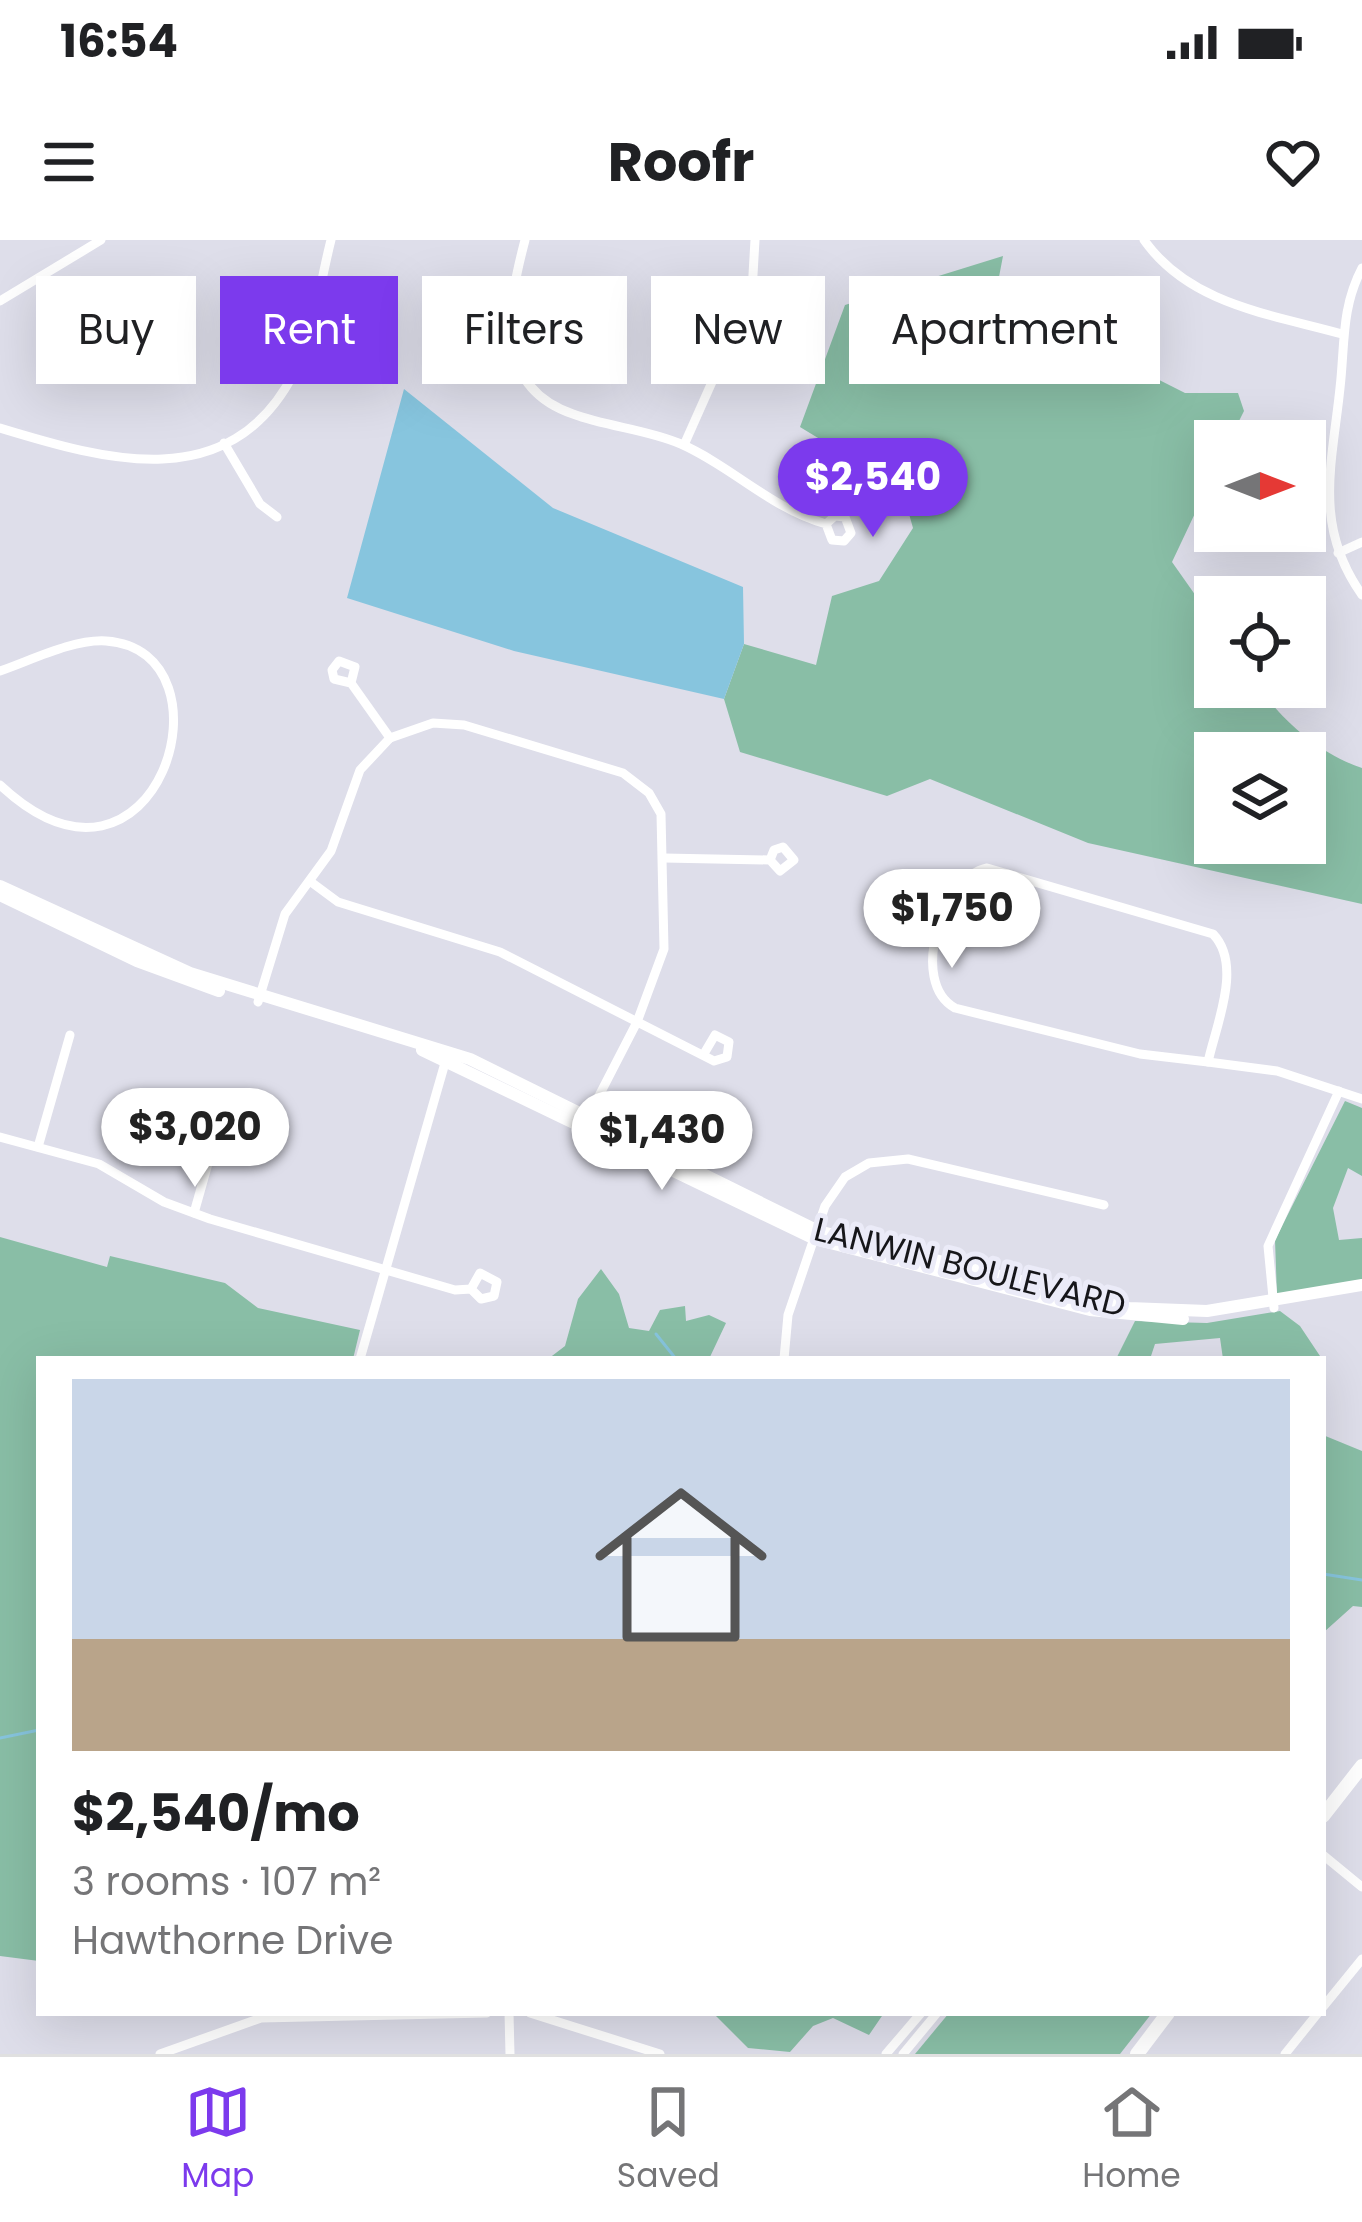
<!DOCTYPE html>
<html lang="en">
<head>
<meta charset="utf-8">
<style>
  :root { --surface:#fff; --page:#f2f2f2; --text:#202124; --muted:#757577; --line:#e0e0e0; --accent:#7c3aed }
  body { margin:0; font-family:Poppins,sans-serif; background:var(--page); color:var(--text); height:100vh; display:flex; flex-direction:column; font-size:45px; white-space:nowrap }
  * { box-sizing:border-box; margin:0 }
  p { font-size:39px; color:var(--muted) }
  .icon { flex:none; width:66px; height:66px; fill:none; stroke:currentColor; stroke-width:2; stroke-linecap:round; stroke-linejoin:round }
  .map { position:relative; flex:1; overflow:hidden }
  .drawer { position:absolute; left:36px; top:1116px; width:1290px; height:660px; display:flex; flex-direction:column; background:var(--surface); border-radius:0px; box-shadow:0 12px 48px #0002 }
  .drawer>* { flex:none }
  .guide { position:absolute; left:36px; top:36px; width:1290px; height:108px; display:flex; gap:24px }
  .needle { width:78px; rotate:90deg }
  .fabs { position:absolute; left:1194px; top:180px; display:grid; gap:24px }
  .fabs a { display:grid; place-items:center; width:132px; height:132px; border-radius:0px; background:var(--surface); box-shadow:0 12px 48px #0002; font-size:60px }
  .price { position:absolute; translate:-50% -102px; padding:0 27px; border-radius:42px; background:#fff; color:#222; font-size:39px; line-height:78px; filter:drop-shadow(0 3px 6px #0008) }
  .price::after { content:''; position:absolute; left:50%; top:72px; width:36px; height:27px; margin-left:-18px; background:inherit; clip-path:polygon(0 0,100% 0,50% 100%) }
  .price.on { background:var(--accent); color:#fff }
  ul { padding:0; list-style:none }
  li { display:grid; align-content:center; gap:24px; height:636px; padding:0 36px }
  li span { display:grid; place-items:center; height:372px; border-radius:0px; color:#555 }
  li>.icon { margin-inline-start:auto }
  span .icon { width:216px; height:216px; fill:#fffc; stroke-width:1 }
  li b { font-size:51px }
  .tag { padding:0 42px; border-radius:0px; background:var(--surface); box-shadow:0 12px 48px #0002; font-size:42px; line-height:108px }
  .tag.on { background:var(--accent); color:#fff }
  .status { display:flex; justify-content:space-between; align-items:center; height:84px; padding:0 60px; background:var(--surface); direction:ltr }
  .status svg { height:33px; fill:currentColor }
  header { display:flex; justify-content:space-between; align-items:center; height:156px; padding:0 36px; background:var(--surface); font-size:54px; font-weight:700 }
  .tabs { display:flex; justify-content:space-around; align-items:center; height:168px; border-top:3px solid var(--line); background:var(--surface); font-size:33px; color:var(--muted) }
  .tabs a { display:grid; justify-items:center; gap:6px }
  .tabs .on { color:var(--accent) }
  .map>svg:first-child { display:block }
</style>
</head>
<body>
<div class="status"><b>16:54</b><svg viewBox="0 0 49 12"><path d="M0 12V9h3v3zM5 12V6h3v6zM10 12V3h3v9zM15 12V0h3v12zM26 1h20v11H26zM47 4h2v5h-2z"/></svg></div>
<header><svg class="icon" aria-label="menu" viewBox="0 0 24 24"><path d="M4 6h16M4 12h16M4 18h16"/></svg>Roofr<svg class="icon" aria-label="heart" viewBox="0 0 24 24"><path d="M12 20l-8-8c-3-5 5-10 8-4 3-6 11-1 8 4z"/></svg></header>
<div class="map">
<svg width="1362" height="1814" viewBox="0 0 1362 1814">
  <rect width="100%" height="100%" fill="#dedeea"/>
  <g fill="#89bea6" fill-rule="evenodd">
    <path d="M1003,16L990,84L1092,106L1185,153H1238L1244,171L1229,201H1215V231L1172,322L1215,383V447H1259C1282,481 1322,515 1362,528V664L1088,603L930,539L887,556L740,512L724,459L744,404L816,425L832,356L879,341L913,288L902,249L800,187L845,65ZM1305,513V603H1215V513Z"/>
    <polygon points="1345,861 1362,868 1362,936 1348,928 1333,968 1339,1000 1362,998 1362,1040 1277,1056 1275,1000"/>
    <polygon points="0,997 107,1027 110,1016 225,1043 258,1068 360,1090 353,1119 39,1119 39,1721 0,1716"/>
    <polygon points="601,1029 619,1054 629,1088 649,1091 660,1070 685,1066 686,1081 709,1075 726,1083 709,1119 548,1119 565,1106 578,1059"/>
    <polygon points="1280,1071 1300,1086 1322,1119 1223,1119 1220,1098 1155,1104 1150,1119 1116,1119 1135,1081 1207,1083"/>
    <polygon points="1323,1195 1362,1211 1362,1367 1353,1366 1324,1392"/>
    <polygon points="713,1773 884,1773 869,1795 833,1778 813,1786 790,1812 748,1808"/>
    <polygon points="949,1773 1152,1773 1120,1814 915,1814"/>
  </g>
  <polygon fill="#87c5de" points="404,149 553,268 743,347 744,404 724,459 514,411 347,358"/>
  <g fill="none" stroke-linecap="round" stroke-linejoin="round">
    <g stroke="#87c5de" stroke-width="3">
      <polyline points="656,1094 676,1119"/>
      <polyline points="1323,1334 1362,1340"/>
      <polyline points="0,1498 39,1490"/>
    </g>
    <g stroke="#fff" stroke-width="9">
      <path d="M525,0C508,65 491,146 573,174C608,187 646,189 681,204C733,227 770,268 826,284L835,276L845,277L851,293L844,301L832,300L826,284"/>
      <path d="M1144,0C1190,65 1271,74 1342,94"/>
      <path d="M1362,28C1341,68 1345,105 1340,148C1332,225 1313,286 1362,355"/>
      <polyline points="0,61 101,0"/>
      <path d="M0,188C105,220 230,257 294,133C314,93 320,43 331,0"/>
      <polyline points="224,203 260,264 277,277"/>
      <polyline points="684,205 752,52 755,0"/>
      <polyline points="1338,313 1362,302"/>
      <path d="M0,431C32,420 73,399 106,401C241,410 157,692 0,545"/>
      <polyline points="351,443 334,439 332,430 339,421 355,427 351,443 390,498"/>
      <polyline points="664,618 770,620 780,631 794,620 783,607 774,610 770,620"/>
      <path d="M987,628L1213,694C1243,725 1216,785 1208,822L1140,814L955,768C908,742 943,637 987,628Z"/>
      <polyline points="311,642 338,662 500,712 714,821 727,817 729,802 715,795 705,812"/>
      <polyline points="258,762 285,674 331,611 360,530 390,498 433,483 464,485 623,533 649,553 661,574 664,709 637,782 586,881"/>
      <polyline points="1208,822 1277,831 1362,859"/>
      <polyline points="0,897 99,924 164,962 210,979 455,1050 471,1049 481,1059 494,1056 497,1042 480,1033 471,1049"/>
      <polyline points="38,907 70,795"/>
      <polyline points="194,973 228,853"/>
      <polyline points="1274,1068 1268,1006 1339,851"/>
      <polyline points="360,1119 447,816"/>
      <polyline points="784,1119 788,1075 825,966 845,937 869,923 908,919 1104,965"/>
      <polyline points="1323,1615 1362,1647"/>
      <polyline points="1323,1767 1362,1719"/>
      <polyline points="509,1773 510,1814"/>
      <polyline points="530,1773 660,1814"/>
      <polyline points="160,1814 261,1778 487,1773"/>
      <polyline points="886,1814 921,1773"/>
      <polyline points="903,1814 937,1773"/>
      <polyline points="1285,1814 1318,1773"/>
    </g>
    <g stroke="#fff" stroke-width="12">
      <polyline points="0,646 190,733 470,819 818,991 1129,1068 1207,1071 1362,1045"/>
      <polyline points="0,655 137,721 219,751"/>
      <polyline points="422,810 815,999 1090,1070 1183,1079"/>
    </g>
    <g stroke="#fff" stroke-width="14">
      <polyline points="1323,1576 1362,1526"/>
      <polyline points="1137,1814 1168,1773"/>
    </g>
  </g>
  <g text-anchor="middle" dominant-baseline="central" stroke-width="10" stroke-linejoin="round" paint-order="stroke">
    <g font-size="33" fill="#16161a" stroke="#ebebf8">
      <text transform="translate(970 1027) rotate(14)">LANWIN BOULEVARD</text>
    </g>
  </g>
</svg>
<div class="fabs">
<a><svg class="needle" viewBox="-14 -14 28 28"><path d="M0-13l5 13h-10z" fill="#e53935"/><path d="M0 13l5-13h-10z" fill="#757577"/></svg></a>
<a><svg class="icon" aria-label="locate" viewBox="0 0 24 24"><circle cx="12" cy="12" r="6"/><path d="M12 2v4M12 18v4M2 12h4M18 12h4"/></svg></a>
<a><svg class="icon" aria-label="layers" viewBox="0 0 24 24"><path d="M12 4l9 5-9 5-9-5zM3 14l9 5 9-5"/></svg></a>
</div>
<b class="price on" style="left:873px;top:300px">$2,540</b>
<b class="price" style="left:952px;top:731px">$1,750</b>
<b class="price" style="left:195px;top:950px">$3,020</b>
<b class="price" style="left:662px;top:953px">$1,430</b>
<div class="guide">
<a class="tag">Buy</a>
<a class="tag on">Rent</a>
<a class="tag">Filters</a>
<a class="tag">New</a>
<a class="tag">Apartment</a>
</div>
<section class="drawer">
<ul>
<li><span style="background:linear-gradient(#c9d6e8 70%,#b9a48a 0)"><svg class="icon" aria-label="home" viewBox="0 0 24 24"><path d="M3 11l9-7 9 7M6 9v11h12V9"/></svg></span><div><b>$2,540/mo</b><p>3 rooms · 107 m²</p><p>Hawthorne Drive</p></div></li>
</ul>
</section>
</div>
<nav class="tabs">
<a class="on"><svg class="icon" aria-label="map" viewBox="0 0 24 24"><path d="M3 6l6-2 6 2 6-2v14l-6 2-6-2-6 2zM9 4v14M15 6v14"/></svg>Map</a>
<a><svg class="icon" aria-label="saved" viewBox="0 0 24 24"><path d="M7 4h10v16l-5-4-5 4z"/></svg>Saved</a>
<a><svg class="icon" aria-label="home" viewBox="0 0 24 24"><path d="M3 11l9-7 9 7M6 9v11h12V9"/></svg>Home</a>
</nav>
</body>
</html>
